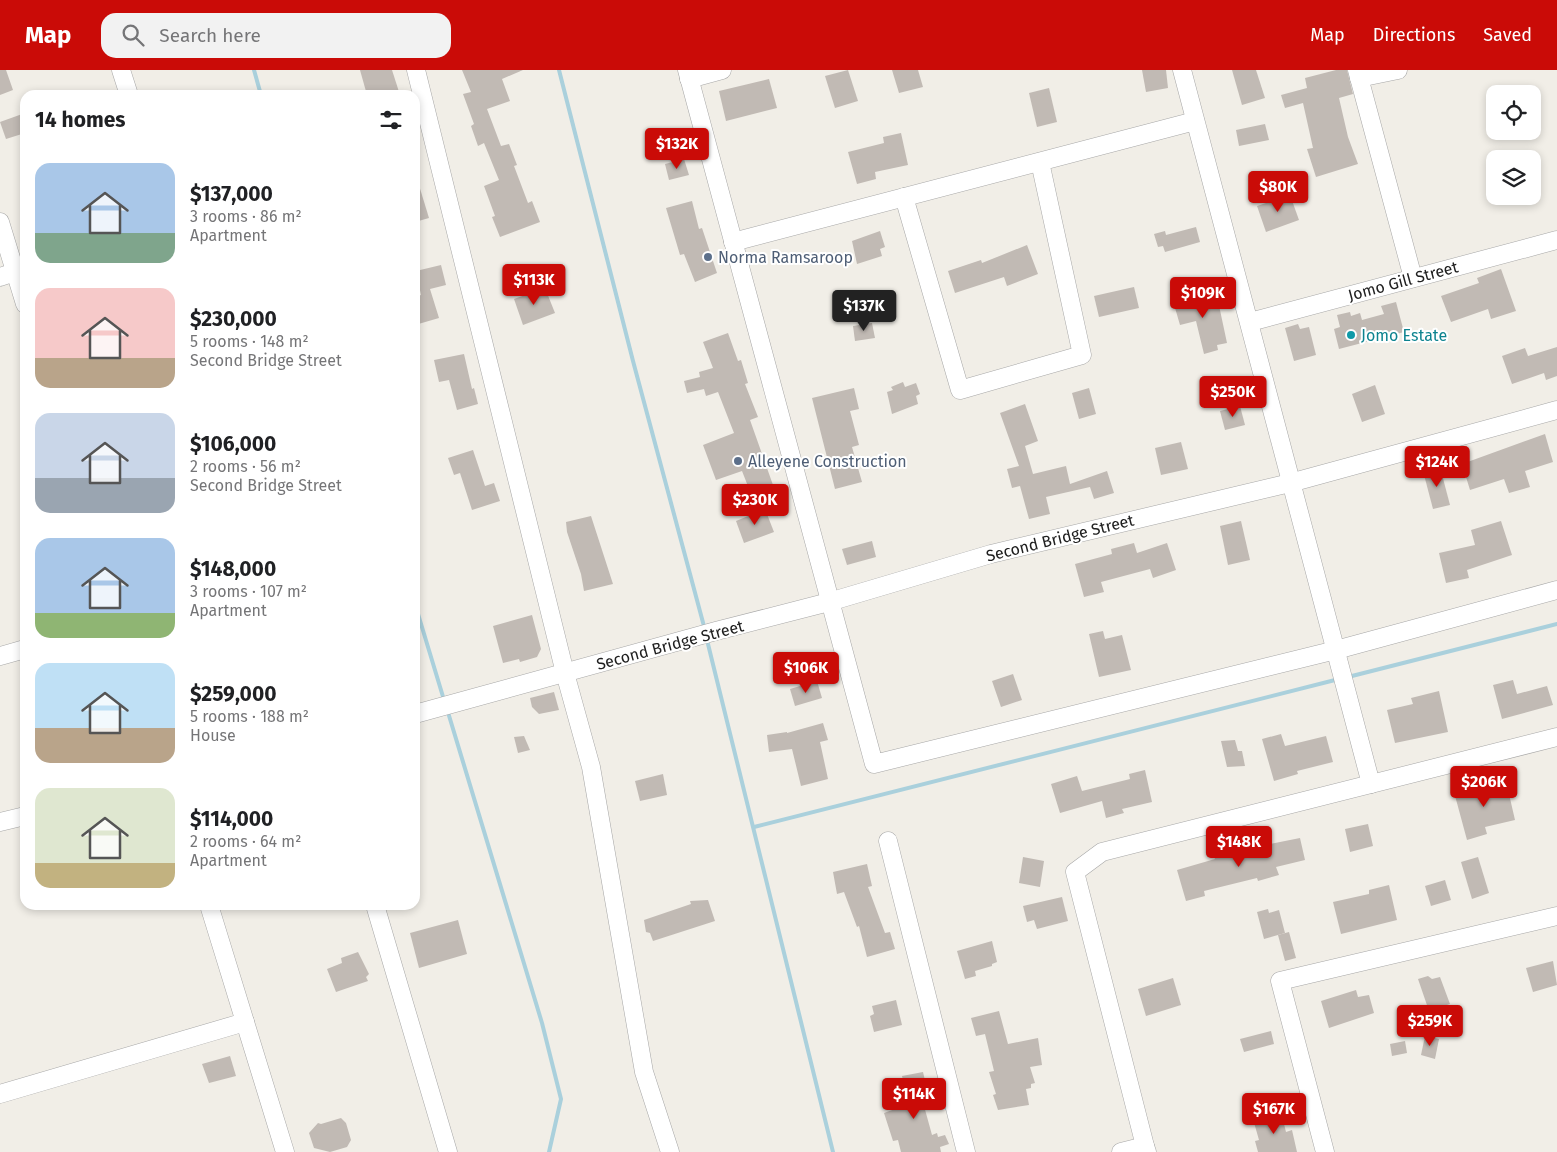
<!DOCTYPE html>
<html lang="en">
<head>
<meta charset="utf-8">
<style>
  :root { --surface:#fff; --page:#f2f2f2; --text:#202124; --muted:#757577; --accent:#ca0b07 }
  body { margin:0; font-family:"Fira Sans",sans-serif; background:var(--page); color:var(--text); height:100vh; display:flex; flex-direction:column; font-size:19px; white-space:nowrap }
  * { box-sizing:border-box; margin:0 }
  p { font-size:16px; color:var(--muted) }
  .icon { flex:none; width:28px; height:28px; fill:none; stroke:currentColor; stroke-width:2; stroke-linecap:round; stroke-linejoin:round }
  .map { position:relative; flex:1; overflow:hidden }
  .side { position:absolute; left:20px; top:20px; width:400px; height:820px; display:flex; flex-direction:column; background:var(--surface); border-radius:15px; box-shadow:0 2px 8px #0003 }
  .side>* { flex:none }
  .buttons { position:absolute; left:1486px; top:15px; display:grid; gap:10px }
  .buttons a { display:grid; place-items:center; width:55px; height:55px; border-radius:10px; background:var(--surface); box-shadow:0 2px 8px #0003; font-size:25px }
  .price { position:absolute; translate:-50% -42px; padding:0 11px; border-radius:5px; background:var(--accent); color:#fff; font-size:16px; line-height:32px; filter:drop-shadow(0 1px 2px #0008) }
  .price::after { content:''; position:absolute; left:50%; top:30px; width:15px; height:11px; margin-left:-8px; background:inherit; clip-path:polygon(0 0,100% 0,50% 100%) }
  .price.selected { background:#222; color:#fff }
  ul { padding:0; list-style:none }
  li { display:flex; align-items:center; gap:15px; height:125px; padding:0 15px }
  li span { display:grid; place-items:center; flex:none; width:140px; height:100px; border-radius:15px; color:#555 }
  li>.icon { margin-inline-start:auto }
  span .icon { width:60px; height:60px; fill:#fffc; stroke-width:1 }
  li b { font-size:21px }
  h2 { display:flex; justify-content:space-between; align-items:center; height:60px; padding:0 15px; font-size:21px }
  header { display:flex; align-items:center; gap:30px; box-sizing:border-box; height:70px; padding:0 25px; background:var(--accent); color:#fff }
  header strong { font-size:24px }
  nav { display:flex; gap:28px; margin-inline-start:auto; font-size:18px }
  .search { width:350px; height:45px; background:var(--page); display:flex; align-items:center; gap:12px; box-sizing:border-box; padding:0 18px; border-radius:15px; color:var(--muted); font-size:19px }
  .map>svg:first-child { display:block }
</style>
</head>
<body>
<header>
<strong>Map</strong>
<div class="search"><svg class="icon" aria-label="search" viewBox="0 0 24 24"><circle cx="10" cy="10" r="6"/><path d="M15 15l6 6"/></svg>Search here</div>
<nav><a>Map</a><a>Directions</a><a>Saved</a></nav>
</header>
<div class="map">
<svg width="1557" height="1082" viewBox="0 0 1557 1082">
  <rect width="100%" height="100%" fill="#f1eee7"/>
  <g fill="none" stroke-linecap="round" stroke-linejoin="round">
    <g stroke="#aad0dc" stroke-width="4">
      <polyline points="254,0 261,25"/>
      <polyline points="559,0 633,291 705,560"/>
      <polyline points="415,534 444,630"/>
      <polyline points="707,570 833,1082"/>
      <polyline points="1348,607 1557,554"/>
      <polyline points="447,639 542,953 561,1029 549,1082"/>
      <polyline points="754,757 1339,609"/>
    </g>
  </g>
  <g fill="#c1bab4">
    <polygon points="0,0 6,0 13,20 0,25"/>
    <polygon points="360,0 392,0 400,25 367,25"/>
    <polygon points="462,0 523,0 502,9 510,31 487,39 501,76 509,74 517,95 514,96 528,133 532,131 540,152 500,167 492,147 495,146 484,116 499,110 484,73 478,76 471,56 474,54 463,24 471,22"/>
    <polygon points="848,0 858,31 835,38 825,6"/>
    <polygon points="892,0 918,0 923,17 899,23"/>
    <polygon points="1142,0 1166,0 1168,18 1146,22"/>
    <polygon points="1232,0 1256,0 1265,28 1242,35"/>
    <polygon points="1336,0 1347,0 1353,24 1339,28 1348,67 1358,94 1316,107 1307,79 1313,78 1303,33 1285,38 1281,25 1307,18 1305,8"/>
    <polygon points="769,9 777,38 726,51 719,21"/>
    <polygon points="1049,18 1057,52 1037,57 1029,23"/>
    <polygon points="25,43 25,63 6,69 0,52"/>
    <polygon points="1265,54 1269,70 1239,76 1236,60"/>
    <polygon points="901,63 908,95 875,102 876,109 857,114 848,82 884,73 883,67"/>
    <polygon points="684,89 689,105 669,110 665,94"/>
    <polygon points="415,112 418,112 429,148 415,152"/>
    <polygon points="1290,125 1299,150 1266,162 1257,136"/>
    <polygon points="692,131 699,159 702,158 717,203 695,212 684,184 680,185 666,138"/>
    <polygon points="1196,157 1200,172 1165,182 1163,176 1158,177 1154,164 1165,161 1166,165"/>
    <polygon points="880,161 885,177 880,179 882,186 857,194 852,171"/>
    <polygon points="1027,175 1038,204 1007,216 1004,207 955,223 948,201 981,190 982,193"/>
    <polygon points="441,195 446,215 430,219 439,248 415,255 415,227 421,225 416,201"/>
    <polygon points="1501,199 1516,241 1491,249 1488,239 1451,252 1441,226 1479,213 1477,208"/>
    <polygon points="1134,217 1139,238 1099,247 1094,226"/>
    <polygon points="545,218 555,243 523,255 514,229"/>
    <polygon points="1205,221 1207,228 1217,226 1227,273 1217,275 1218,280 1204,284 1196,251 1180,255 1173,231"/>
    <polygon points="1396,232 1404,262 1339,279 1334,259 1340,257 1337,245 1350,242 1351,246 1360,243 1362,250 1384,244 1381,236"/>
    <polygon points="872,253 875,268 855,271 853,256"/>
    <polygon points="1298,254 1300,259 1309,257 1316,285 1294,291 1285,258"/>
    <polygon points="728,263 738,291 741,290 748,313 745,314 758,347 750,350 773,415 751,424 742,401 716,410 703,375 734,363 718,322 706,326 704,319 687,323 684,311 700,307 699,302 713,298 703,272"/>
    <polygon points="1557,277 1557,306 1546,310 1544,303 1512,314 1502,286 1525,278 1528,286"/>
    <polygon points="464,284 472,319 474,318 478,334 457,340 449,310 439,312 434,290"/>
    <polygon points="903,312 905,317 916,313 920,324 916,326 918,334 892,344 887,322 893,320 891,317"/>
    <polygon points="1375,315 1385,344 1362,352 1352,324"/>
    <polygon points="854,318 859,339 850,341 859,375 852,377 862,412 835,419 812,328"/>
    <polygon points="1089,318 1096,344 1079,349 1072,323"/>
    <polygon points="1025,334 1038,371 1025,376 1033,404 1066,396 1070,414 1107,401 1114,423 1094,429 1090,417 1046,427 1050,444 1029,449 1020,416 1012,418 1007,399 1019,396 1000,343"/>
    <polygon points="1240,336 1245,355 1225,360 1220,341"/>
    <polygon points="1545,364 1553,392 1525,401 1530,417 1509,423 1504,409 1470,420 1462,394"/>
    <polygon points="1181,372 1188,399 1161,405 1155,378"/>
    <polygon points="473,380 485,416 494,413 500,431 472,440 460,403 454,405 448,388"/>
    <polygon points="1440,397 1450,435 1433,439 1423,401"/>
    <polygon points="765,439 774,462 744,473 736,451"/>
    <polygon points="591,446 613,514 584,521 581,504 567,462 566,452"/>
    <polygon points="1241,451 1250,490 1228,495 1220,456"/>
    <polygon points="1501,451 1512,485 1467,500 1469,508 1446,513 1439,483 1475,475 1471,460"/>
    <polygon points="872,471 876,487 847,495 842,479"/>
    <polygon points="1134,473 1137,483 1167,473 1176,500 1153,508 1150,499 1101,512 1104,522 1084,527 1075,494 1112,484 1111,479"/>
    <polygon points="532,545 541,579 537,587 520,592 519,589 503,593 493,556"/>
    <polygon points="1103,561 1105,569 1122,565 1131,600 1099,607 1089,564"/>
    <polygon points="1013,604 1022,630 1001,637 992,611"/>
    <polygon points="1513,610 1517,624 1547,616 1553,635 1502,649 1493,615"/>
    <polygon points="817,611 822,628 795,636 790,619"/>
    <polygon points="1439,621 1448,662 1395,673 1387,640 1413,634 1411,628"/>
    <polygon points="554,622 559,640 539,644 532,637 530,628"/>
    <polygon points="823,653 828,670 820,672 828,709 801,716 792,679 769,682 767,665 787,662 787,663"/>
    <polygon points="1281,664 1285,676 1326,666 1333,692 1297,701 1298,704 1274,711 1262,669"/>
    <polygon points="524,666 530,680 518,683 514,667"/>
    <polygon points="1235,670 1238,681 1242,681 1245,696 1227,697 1221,671"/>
    <polygon points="1145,700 1152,732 1122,739 1124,743 1106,748 1102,731 1060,743 1051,714 1077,706 1082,721 1130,709 1129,704"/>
    <polygon points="663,704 667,725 640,731 635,711"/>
    <polygon points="1506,711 1515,750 1485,757 1487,764 1467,770 1454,722"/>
    <polygon points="1368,754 1373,776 1350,782 1345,759"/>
    <polygon points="1300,768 1305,790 1276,797 1279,805 1258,811 1257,808 1204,821 1205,826 1186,831 1177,800 1215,789 1214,787 1234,782 1234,785 1270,774"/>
    <polygon points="1023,787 1044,791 1040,817 1019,813"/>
    <polygon points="1478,787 1489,823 1472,829 1461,792"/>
    <polygon points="867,794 872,816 868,817 885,863 890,862 895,879 867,887 859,856 857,857 844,822 837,824 833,802"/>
    <polygon points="1445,810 1451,830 1431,836 1425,816"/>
    <polygon points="1389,815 1397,850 1341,864 1333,832 1369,824 1369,820"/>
    <polygon points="1062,827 1068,851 1037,859 1034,850 1027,852 1023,836"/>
    <polygon points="708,830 715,851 653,871 650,863 646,862 644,850 691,834 690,831"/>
    <polygon points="1268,839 1269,843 1279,840 1285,863 1264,869 1257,842"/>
    <polygon points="458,850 467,884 419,898 410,863"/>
    <polygon points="1289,862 1296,888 1285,891 1278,865"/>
    <polygon points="992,871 997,892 992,894 992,896 975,901 976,906 965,909 957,881"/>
    <polygon points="358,882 369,904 366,907 368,911 336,922 327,899 342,893 341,888"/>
    <polygon points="1553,891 1557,915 1533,922 1526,898"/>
    <polygon points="1428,906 1432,909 1440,907 1450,934 1429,941 1418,909"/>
    <polygon points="1173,908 1181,935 1146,946 1138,919"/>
    <polygon points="1356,920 1358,927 1369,925 1374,943 1329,958 1321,931"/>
    <polygon points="896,930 902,955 874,962 870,946 874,944 872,936"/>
    <polygon points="999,941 1008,974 1038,968 1042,995 1030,997 1035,1013 1031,1014 1031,1018 1026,1019 1029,1035 998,1040 993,1025 996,1024 989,1002 994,1001 985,964 976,966 971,948"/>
    <polygon points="1271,961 1274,974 1244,982 1240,969"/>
    <polygon points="1425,966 1439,969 1435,989 1421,985"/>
    <polygon points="1405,971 1407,983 1392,986 1390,974"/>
    <polygon points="230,986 236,1006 209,1013 202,994"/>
    <polygon points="923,1002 928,1023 921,1025 932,1065 937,1063 938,1067 945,1065 949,1074 940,1077 941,1082 901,1082 898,1070 893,1071 884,1043 909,1034 902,1006"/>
    <polygon points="1281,1042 1286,1062 1292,1060 1297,1082 1258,1082 1255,1071 1259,1070 1253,1049"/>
    <polygon points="341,1048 346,1053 351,1070 347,1077 330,1082 314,1078 309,1063 318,1053 321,1054"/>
  </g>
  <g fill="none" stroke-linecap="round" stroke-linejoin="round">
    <g stroke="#a7a7a7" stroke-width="19">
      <g id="minor">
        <polyline points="121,0 129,25"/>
        <polyline points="416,0 565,603 591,697 644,1002 670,1082"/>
        <polyline points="687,0 874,694 1336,580 1557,520"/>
        <polyline points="1182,0 1371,714"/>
        <polyline points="1357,0 1413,208"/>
        <polyline points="1359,8 1398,0"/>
        <polyline points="689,9 722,0"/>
        <polyline points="904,127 960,320 1082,285 1040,92"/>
        <polyline points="0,152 25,234"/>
        <polyline points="733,172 1195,51"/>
        <polyline points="0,207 15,202"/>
        <polyline points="1250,252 1557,170"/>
        <polyline points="0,586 25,579"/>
        <polyline points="415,644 716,561 829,532 991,484 1290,413 1557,340"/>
        <polyline points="0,752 25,746"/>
        <polyline points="888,771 966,1082"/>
        <polyline points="209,835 285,1082"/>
        <polyline points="375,835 448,1082"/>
        <polyline points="0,1024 245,952"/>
        <polyline points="1145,1076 1075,802 1102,782 1557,667"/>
        <polyline points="1121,1082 1145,1076 1147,1082"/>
        <polyline points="1325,1082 1280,911 1557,846"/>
      </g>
    </g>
    <use href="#minor" stroke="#fff" stroke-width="18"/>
  </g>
  <g fill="#5c6f8a" stroke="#fff" stroke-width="2">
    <circle cx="708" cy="187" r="5"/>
    <circle cx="738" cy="391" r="5"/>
  </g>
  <circle fill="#0f9aa8" stroke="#fff" stroke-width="2" cx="1351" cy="265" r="5"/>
  <g text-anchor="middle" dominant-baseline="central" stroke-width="4" stroke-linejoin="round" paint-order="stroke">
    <g font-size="16" fill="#4e5e75" stroke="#fff" text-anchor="start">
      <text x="718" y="187">Norma Ramsaroop</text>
      <text x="748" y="391">Alleyene Construction</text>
    </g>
    <g font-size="16" fill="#202020" stroke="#fff">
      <text transform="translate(1403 211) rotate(-15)">Jomo Gill Street</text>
      <text transform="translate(1060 468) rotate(-14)">Second Bridge Street</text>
      <text transform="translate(670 575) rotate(-15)">Second Bridge Street</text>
    </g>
    <g font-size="16" fill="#0d838f" stroke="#fff" text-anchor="start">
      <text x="1361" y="265">Jomo Estate</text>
    </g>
  </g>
</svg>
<div class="buttons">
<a><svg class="icon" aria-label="locate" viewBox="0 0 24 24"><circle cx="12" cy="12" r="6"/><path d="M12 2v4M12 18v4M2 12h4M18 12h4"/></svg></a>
<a><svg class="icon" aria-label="layers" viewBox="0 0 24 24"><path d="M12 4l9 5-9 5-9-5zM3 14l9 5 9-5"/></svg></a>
</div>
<b class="price" style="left:677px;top:100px">$132K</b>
<b class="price" style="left:1278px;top:143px">$80K</b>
<b class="price" style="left:534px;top:236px">$113K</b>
<b class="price" style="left:1203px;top:249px">$109K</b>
<b class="price selected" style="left:864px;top:262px">$137K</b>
<b class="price" style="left:1233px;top:348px">$250K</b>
<b class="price" style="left:1437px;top:418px">$124K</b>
<b class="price" style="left:755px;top:456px">$230K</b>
<b class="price" style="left:806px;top:624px">$106K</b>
<b class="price" style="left:1484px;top:738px">$206K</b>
<b class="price" style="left:1239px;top:798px">$148K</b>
<b class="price" style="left:1430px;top:977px">$259K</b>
<b class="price" style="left:914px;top:1050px">$114K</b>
<b class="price" style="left:1274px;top:1065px">$167K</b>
<section class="side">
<h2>14 homes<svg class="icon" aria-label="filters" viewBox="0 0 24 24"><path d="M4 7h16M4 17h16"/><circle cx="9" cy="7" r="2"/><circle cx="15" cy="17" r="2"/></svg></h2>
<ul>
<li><span style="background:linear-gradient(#a9c7e8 70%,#7fa58c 0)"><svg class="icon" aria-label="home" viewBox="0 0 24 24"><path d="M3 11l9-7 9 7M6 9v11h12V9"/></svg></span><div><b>$137,000</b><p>3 rooms · 86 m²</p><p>Apartment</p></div></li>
<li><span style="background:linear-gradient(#f6c9c9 70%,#b9a48a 0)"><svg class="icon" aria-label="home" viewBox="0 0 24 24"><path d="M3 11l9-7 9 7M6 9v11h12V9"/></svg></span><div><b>$230,000</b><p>5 rooms · 148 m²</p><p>Second Bridge Street</p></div></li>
<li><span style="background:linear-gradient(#c9d6e8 65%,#9aa5b1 0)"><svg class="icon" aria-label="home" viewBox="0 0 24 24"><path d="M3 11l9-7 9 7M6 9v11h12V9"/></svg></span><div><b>$106,000</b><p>2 rooms · 56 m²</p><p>Second Bridge Street</p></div></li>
<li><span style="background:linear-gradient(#a9c7e8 75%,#8fb573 0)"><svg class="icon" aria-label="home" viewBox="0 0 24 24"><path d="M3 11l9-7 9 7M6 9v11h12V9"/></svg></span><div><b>$148,000</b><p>3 rooms · 107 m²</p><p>Apartment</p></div></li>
<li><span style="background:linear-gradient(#bfe0f5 65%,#b9a48a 0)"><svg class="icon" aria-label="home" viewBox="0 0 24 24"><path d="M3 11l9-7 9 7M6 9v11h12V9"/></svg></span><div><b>$259,000</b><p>5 rooms · 188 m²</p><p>House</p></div></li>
<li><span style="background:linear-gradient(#dfe7d0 75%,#c2b280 0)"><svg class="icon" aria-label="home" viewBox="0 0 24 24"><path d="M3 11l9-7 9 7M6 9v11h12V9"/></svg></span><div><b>$114,000</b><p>2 rooms · 64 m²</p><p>Apartment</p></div></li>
</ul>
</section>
</div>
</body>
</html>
